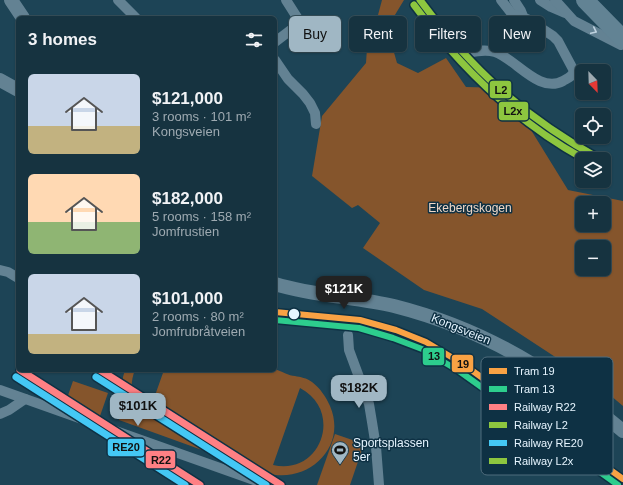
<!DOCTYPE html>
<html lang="en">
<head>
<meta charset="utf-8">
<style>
  :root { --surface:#163340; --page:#233f4b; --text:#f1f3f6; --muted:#9eaab1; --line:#354e59; --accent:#a0b7c4 }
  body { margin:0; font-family:Helvetica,sans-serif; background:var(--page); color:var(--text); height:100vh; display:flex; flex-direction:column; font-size:15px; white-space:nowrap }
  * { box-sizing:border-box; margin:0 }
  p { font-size:13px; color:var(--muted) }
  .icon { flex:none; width:22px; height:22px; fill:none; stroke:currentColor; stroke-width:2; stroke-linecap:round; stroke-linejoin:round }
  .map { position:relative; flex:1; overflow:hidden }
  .sheet { position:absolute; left:16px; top:16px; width:261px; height:356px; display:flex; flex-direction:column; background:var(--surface); border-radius:6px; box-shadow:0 1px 3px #0004,0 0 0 1px var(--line) }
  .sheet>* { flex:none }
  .hud { position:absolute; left:289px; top:16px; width:274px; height:36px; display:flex; gap:8px }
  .needle { width:26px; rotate:157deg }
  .tools { position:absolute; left:575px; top:64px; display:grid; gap:8px }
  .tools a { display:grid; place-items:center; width:36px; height:36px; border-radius:6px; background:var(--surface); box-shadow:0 1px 3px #0004,0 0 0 1px var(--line); font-size:20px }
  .price { position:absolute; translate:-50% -34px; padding:0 9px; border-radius:8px; background:var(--accent); color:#111; font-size:13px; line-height:26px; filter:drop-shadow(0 1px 2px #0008) }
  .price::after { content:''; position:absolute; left:50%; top:24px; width:12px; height:9px; margin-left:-6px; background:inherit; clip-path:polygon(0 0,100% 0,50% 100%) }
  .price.on { background:#222; color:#fff }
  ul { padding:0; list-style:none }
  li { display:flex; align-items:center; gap:12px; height:100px; padding:0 12px }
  li span { display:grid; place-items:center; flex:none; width:112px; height:80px; border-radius:6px; color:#555 }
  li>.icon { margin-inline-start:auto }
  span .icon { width:48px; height:48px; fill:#fffc; stroke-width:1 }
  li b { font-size:17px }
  h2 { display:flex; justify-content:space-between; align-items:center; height:48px; padding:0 12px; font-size:17px }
  .tag { padding:0 14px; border-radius:6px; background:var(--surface); box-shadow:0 1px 3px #0004,0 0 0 1px var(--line); font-size:14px; line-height:36px }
  .tag.on { background:var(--accent); color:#111 }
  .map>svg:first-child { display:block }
</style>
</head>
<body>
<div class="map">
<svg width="623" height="485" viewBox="0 0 623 485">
  <rect width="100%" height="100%" fill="#1d4456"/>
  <g fill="#85552c" fill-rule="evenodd">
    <path d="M382,0H404L387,28L397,63L418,73L446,58L466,87L505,88L568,190L623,201V406L598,385L482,309L424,290L363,248L380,223L358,205L352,208L312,176L322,116L366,63L368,33L378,15ZM582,203H604V225H582ZM582,247H604V269H582Z"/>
    <path d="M275,369C281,371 289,376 295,376C300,377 307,378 312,382C320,388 326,397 330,406C348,448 307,485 266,473L119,420L125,403L122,390L123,377L125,370H135C128,387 132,406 147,418L164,370H275ZM300,388C344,411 321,476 273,465Z"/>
    <polygon points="73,381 108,393 100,416 65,404"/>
    <polygon points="335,434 364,444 350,485 317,485"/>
  </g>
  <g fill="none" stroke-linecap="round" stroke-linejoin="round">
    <g stroke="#638293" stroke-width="10">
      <polyline points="118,0 136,18"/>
      <polyline points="514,0 521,11 523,16"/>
      <polyline points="540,0 551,7 565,13"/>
      <polyline points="555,0 574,21 621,45"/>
      <polyline points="275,42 296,26 300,22 286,0"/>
      <path d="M458,54C470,53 483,48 495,52C516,59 539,94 563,81C568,78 572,77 574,71L558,41L553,36L527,19L512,14L501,0"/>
      <polyline points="275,60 288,79 303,94 310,103 315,113 316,124"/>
      <polyline points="0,270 8,272 18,278"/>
      <polyline points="348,335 349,350 369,404 372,422 376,447 379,485"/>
      <polyline points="0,390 268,485"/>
      <polyline points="0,414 9,410 25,399"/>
    </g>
    <g stroke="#638293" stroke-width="14">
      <polyline points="11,0 23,18"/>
      <polyline points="0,80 18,90"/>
      <path d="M275,284C314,296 355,297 394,306C453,321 508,346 558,381C581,396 602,414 623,431"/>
    </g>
    <polyline stroke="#628394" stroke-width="18" points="585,0 623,39"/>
    <g stroke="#0e3144" stroke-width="10">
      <g id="rail-1">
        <polyline points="20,370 200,485"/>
        <polyline points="100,370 281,485"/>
      </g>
    </g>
    <g stroke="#0e3144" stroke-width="10">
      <path id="rail-2" d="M420,0C472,70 524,117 600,159"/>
    </g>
    <g stroke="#0e3144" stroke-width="10">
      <g id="rail-3">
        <polyline points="16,377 185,485"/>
        <polyline points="96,377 266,485"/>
      </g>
    </g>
    <g stroke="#0e3144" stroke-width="10">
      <path id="rail-4" d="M414,5C460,67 515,121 584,159"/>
    </g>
    <use href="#rail-1" stroke="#ff8084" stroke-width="7"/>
    <use href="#rail-2" stroke="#8dc63f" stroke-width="7"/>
    <use href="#rail-3" stroke="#44c8f5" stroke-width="7"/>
    <use href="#rail-4" stroke="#8dc63f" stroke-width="7"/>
    <g stroke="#0e3144" stroke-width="9">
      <polyline id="tram-1" points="275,312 360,320 396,330 426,342 463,364 623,479"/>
    </g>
    <g stroke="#0e3144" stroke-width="9">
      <polyline id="tram-2" points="275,320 359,328 393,338 422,349 459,371 618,485"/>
    </g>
    <use href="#tram-1" stroke="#f9a244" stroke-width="6"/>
    <use href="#tram-2" stroke="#2dcd8d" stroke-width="6"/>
  </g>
  <defs><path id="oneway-chevron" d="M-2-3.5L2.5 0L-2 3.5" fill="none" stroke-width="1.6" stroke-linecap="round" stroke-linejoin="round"/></defs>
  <use stroke="#bfd2df" href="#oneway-chevron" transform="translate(594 31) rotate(25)"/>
  <defs>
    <g id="stadium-pin" transform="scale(0.9)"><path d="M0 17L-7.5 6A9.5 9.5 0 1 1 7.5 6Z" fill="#a0b7c4" stroke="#0e3144"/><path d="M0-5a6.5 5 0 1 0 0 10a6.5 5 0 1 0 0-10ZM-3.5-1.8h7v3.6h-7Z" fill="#111"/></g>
  </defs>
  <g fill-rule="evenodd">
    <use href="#stadium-pin" x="340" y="450"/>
  </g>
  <circle fill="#e6f5ff" stroke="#0e3144" stroke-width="1.5" cx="294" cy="314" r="6"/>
  <g text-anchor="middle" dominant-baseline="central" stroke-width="3" stroke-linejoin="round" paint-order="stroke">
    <g font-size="12" fill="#f0d7c6" stroke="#0e3144">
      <text x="470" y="208">Ekebergskogen</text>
    </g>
    <g font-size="12" fill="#e6f5ff" stroke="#0e3144">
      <text transform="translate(461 329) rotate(22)">Kongsveien</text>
    </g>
    <g font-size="12" fill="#e6f5ff" stroke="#0e3144" text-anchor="start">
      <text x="353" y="443">Sportsplassen<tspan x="353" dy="14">5er</tspan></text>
    </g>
  </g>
  <rect x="481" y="357" width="132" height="118" rx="6" fill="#0e3144" stroke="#4f6c7c" stroke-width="1"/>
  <rect x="489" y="368" width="18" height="6" fill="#f9a244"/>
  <rect x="489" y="386" width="18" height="6" fill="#2dcd8d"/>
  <rect x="489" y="404" width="18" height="6" fill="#ff8084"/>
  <rect x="489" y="422" width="18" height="6" fill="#8dc63f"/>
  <rect x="489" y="440" width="18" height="6" fill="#44c8f5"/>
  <rect x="489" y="458" width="18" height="6" fill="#8dc63f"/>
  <g font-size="11" fill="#e6f5ff">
    <text x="514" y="375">Tram 19</text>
    <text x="514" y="393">Tram 13</text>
    <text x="514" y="411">Railway R22</text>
    <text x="514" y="429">Railway L2</text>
    <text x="514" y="447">Railway RE20</text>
    <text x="514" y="465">Railway L2x</text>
  </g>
  <g stroke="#0e3144" stroke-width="1.5">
    <rect x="489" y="80" width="23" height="19" rx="4" fill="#8dc63f"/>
    <rect x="498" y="101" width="31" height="20" rx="4" fill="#8dc63f"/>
    <rect x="422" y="347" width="23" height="19" rx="4" fill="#2dcd8d"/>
    <rect x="451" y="354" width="23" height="19" rx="4" fill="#f9a244"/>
    <rect x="107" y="438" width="38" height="19" rx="4" fill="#44c8f5"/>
    <rect x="145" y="450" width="31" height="19" rx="4" fill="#ff8084"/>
  </g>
  <g font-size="11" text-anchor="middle" font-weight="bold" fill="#111">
    <text x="501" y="94">L2</text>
    <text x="513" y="115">L2x</text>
    <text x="434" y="360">13</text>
    <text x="463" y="368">19</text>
    <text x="126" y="451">RE20</text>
    <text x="161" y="464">R22</text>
  </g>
</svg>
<div class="tools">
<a><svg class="needle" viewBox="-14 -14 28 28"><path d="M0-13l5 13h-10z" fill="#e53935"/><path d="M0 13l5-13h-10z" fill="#9eaab1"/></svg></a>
<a><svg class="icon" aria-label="locate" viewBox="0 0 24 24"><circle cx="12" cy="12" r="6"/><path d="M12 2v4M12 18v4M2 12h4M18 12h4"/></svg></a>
<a><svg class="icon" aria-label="layers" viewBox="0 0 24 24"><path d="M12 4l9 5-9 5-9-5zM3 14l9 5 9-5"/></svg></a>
<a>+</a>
<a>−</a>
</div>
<b class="price on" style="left:344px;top:310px">$121K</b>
<b class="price" style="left:359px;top:409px">$182K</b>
<b class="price" style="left:138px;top:427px">$101K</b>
<div class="hud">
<a class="tag on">Buy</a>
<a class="tag">Rent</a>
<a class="tag">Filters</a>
<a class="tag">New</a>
</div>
<section class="sheet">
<h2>3 homes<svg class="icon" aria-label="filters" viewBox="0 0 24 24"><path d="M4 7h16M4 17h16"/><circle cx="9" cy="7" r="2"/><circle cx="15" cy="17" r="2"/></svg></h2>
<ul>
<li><span style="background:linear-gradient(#c9d6e8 65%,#c2b280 0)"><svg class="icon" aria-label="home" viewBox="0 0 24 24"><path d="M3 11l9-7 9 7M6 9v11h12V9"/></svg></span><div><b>$121,000</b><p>3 rooms · 101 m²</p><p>Kongsveien</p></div></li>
<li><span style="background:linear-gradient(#ffd9b3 60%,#8fb573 0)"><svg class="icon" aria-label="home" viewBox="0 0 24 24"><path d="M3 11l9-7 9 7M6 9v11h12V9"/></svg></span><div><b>$182,000</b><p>5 rooms · 158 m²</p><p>Jomfrustien</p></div></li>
<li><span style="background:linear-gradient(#c9d6e8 75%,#c2b280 0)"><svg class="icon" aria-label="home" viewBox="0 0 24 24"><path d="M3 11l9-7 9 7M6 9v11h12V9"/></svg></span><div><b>$101,000</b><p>2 rooms · 80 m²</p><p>Jomfrubråtveien</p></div></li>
</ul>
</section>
</div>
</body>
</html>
